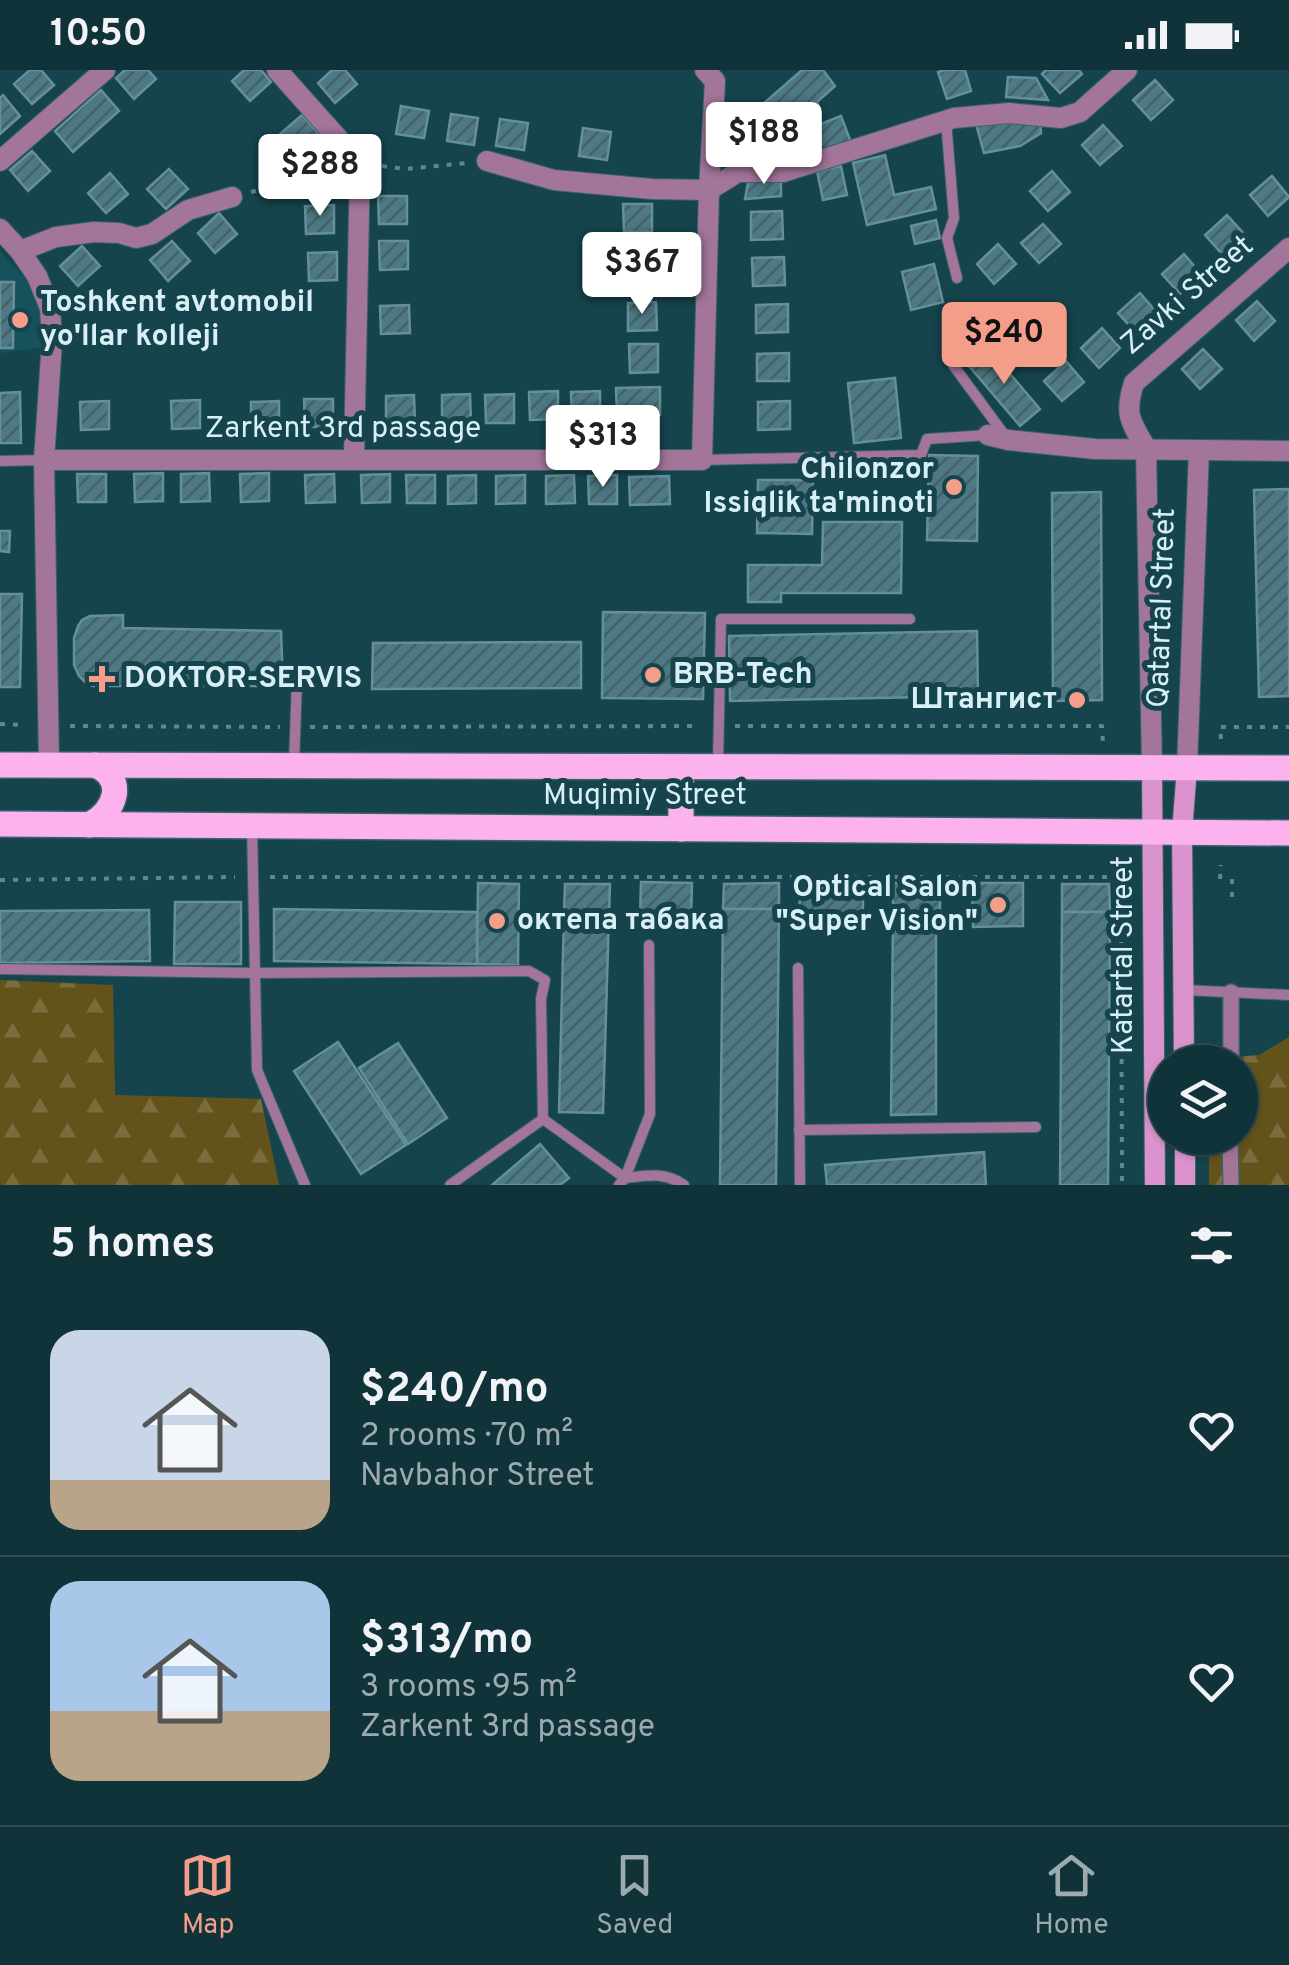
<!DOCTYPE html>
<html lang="en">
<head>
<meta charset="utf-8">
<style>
  :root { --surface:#10333a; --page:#1e3f45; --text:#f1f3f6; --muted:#9caaaf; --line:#304e54; --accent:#f49e8a }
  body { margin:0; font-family:Overpass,sans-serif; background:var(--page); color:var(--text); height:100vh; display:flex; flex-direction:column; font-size:38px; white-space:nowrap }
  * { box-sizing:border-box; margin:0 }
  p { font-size:32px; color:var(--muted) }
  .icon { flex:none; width:55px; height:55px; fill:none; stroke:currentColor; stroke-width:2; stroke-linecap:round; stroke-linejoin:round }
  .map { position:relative; height:1115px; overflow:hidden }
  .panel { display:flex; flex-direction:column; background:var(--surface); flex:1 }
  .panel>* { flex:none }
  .tools { position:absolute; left:1148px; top:975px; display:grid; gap:20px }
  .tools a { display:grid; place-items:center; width:110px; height:110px; border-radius:50%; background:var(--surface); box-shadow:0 2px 8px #0004,0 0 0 2px var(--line); font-size:50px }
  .price { position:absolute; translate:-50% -85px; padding:0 22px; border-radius:10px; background:#fff; color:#222; font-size:32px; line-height:65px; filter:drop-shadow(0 2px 5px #0008) }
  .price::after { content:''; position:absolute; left:50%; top:60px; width:30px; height:22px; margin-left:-15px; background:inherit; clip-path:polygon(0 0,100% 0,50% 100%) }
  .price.active { background:var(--accent); color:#111 }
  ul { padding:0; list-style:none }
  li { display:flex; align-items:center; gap:30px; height:250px; padding:0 50px }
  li+li { border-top:2px solid var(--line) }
  li span { display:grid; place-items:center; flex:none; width:280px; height:200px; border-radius:30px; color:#555 }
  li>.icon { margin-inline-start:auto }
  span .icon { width:120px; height:120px; fill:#fffc; stroke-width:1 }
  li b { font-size:42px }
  h2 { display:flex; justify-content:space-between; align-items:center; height:120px; padding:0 50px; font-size:42px }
  .status { display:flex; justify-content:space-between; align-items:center; height:70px; padding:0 50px; background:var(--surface); direction:ltr }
  .status svg { height:28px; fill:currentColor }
  .tabs { display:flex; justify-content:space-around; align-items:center; height:140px; border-top:2px solid var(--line); background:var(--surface); font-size:28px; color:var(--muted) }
  .tabs a { display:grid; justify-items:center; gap:5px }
  .tabs .active { color:var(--accent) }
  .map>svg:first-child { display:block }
</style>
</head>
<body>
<div class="status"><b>10:50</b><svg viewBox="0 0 49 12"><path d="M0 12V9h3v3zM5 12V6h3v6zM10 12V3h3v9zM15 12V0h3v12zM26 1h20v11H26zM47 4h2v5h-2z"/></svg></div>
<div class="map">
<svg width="1289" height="1115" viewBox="0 0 1289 1115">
  <defs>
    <pattern id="forest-firs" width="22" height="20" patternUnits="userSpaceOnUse" patternTransform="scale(2.5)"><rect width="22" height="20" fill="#63531b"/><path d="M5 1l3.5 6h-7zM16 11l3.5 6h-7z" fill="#796c3d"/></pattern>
    <pattern id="building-hatch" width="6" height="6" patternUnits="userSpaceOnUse" patternTransform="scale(2.5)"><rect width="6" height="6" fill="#4c7983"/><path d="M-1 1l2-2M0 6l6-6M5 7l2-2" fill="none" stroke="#466066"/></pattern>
  </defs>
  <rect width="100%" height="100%" fill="#16444d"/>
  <polygon fill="#16525c" points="0,181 38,223 41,278 0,283"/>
  <g fill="url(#forest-firs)">
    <polygon points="0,910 113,915 115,1025 261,1029 279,1115 0,1115"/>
    <polygon points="1289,967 1289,1115 1209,1115 1209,1068 1240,1068 1240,992 1210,992 1210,978 1222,978 1223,988 1259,985"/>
  </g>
  <g fill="url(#building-hatch)" stroke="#63909a" stroke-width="2.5">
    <polygon points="30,0 41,0 54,15 32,34 14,14"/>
    <polygon points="125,0 148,0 156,9 134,29 116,8"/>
    <polygon points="244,0 261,0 271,12 250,31 232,11"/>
    <polygon points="332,0 345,0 357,14 335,33 318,13"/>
    <polygon points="802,0 823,0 835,16 817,32 820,39 809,47 813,57 841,46 852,75 796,95 742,93 740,54"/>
    <polygon points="945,0 965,0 971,21 947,29 938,2"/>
    <polygon points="1046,0 1079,0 1082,4 1060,23 1042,4"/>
    <polygon points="1008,7 1036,8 1048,30 1006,27"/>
    <polygon points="1155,10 1173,30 1151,50 1133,30"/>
    <polygon points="101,20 119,41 73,82 55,61"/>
    <polygon points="3,25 20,46 0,64 0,28"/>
    <polygon points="401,36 429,41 424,68 396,64"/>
    <polygon points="451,44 478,48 474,75 447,71"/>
    <polygon points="302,45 320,65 298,84 280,64"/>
    <polygon points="500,49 528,53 524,80 496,76"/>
    <polygon points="1040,52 1041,63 1020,76 984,83 976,54"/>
    <polygon points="1103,55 1122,76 1100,95 1082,75"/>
    <polygon points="583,58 611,62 607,90 579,86"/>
    <polygon points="32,81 50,101 28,121 10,100"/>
    <polygon points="885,85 894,125 931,117 936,139 867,155 853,93"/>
    <polygon points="841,96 847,125 823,130 817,101"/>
    <polygon points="169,99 188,119 166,139 147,119"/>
    <polygon points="1052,101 1070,122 1048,141 1030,121"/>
    <polygon points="110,103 128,124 106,143 88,123"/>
    <polygon points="1272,106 1289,127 1268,146 1250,125"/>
    <polygon points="749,107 781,107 781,126 745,129"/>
    <polygon points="378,126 407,126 407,154 379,154"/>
    <polygon points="623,134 652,134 652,162 624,162"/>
    <polygon points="334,135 334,163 306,164 305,136"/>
    <polygon points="782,141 783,169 751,170 751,142"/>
    <polygon points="219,143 237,164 215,183 198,163"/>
    <polygon points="1227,145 1245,165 1223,185 1205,165"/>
    <polygon points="936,150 940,168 915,174 911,156"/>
    <polygon points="1043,154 1061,174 1039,193 1021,173"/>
    <polygon points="172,171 190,191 168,211 150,190"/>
    <polygon points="379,171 408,171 408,199 380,200"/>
    <polygon points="998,174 1016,194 994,214 977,194"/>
    <polygon points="82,176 100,196 78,216 60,196"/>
    <polygon points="337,182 337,210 309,211 308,183"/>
    <polygon points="625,183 653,183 654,211 626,212"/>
    <polygon points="1184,184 1202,205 1180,224 1162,204"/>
    <polygon points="784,187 785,215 753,216 752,188"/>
    <polygon points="934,194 943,232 911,240 902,202"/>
    <polygon points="0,212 14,212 13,278 0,278"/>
    <polygon points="1140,223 1158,244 1136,263 1118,243"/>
    <polygon points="1257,231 1275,251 1254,271 1236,250"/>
    <polygon points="656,232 657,260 628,261 628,233"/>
    <polygon points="788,234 788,262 756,263 756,235"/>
    <polygon points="409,235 410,263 381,264 380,236"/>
    <polygon points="1023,244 1041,265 1019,284 1001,264"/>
    <polygon points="1102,258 1120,278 1099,298 1081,278"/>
    <polygon points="629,274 658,274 658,302 630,303"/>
    <polygon points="988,278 1040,339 1020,356 968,295"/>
    <polygon points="1203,279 1222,299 1200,319 1182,299"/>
    <polygon points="789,283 789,311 757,311 757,284"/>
    <polygon points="1066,291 1084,312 1062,331 1044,311"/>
    <polygon points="895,308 901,368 854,373 848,313"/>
    <polygon points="660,317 660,345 617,346 616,318"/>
    <polygon points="558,321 558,349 530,350 529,322"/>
    <polygon points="600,321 600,349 572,350 571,322"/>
    <polygon points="20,322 21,373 0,373 0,323"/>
    <polygon points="470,324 471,352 442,353 442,325"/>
    <polygon points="514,324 514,353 486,353 485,325"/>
    <polygon points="414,325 415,353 386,354 386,326"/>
    <polygon points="304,329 333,329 333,357 305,357"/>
    <polygon points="200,330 200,358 172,359 171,331"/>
    <polygon points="109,331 109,359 81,360 80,332"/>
    <polygon points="279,331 279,359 251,359 251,332"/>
    <polygon points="790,331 790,359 758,360 758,332"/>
    <polygon points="929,385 978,386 977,471 927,470"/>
    <polygon points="163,403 163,431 135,432 134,404"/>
    <polygon points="209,403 210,431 181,432 181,404"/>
    <polygon points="269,403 269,431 241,432 240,404"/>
    <polygon points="77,404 106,404 106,432 78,432"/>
    <polygon points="334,404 335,432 306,433 305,405"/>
    <polygon points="390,404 390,432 362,433 361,405"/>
    <polygon points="406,405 435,405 435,433 407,433"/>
    <polygon points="476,405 476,433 448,434 448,406"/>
    <polygon points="525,405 525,433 496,434 496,406"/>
    <polygon points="574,405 575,433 546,434 546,406"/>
    <polygon points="617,405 617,434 589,434 588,406"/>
    <polygon points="669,406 670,434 630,435 629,407"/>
    <polygon points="758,410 813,410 812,464 757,463"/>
    <polygon points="1289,419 1289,626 1259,627 1254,420"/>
    <polygon points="1101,422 1102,630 1053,631 1052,423"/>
    <polygon points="823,452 902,452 901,523 781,523 781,532 748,532 748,495 822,495"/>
    <polygon points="0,461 10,461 9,482 0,481"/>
    <polygon points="0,524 22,524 20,617 0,617"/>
    <polygon points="603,542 705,543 703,629 602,628"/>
    <polygon points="123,545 123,558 281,561 283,616 93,616 86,613 79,606 74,595 74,568 78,556 82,550 90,546"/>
    <polygon points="977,561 978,626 730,631 729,566"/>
    <polygon points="581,572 581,618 372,619 373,573"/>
    <polygon points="641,812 692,813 691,851 640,849"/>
    <polygon points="478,813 519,814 518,895 477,894"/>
    <polygon points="779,813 779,839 723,839 724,814"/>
    <polygon points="893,813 940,814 940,844 893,843"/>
    <polygon points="972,813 1023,813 1023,856 973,857"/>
    <polygon points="565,814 610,814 609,844 564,843"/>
    <polygon points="1062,814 1109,814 1110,842 1062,842"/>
    <polygon points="800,817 863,818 863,857 799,857"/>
    <polygon points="175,832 241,832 241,894 174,894"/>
    <polygon points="274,839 477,842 477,894 274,891"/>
    <polygon points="723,839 779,839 776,1115 720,1115"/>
    <polygon points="149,840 150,891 0,893 0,841"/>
    <polygon points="1062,842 1110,842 1108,1115 1060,1115"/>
    <polygon points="564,843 609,844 603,1043 559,1042"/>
    <polygon points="893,843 936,844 936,1044 891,1045"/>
    <polygon points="338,972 406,1075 361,1104 294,1001"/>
    <polygon points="398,973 447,1048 408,1074 359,998"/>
    <polygon points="540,1074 569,1108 560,1115 492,1115"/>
    <polygon points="984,1082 986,1115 827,1115 825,1095"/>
  </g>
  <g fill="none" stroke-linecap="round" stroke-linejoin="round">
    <g stroke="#39636b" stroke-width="12">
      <g id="service">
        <polyline points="946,51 954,148 947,168 957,208"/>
        <polyline points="953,295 1006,367"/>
        <polyline points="702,390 921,385 927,369 988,365"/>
        <polyline points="0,391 44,390"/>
        <polyline points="718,694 721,549 910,549"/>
        <polyline points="294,695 297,608"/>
        <polyline points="252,757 257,1000 305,1115"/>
        <polyline points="798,898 800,1115"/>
        <polyline points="0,899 256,903 529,901 545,910 541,929 543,1049 625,1108 650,1044 649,875"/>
        <polyline points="1184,920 1289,925"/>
        <polyline points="799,1060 1036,1057"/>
        <polyline points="450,1115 543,1049"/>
        <path d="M619,1115L625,1108C648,1105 665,1102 684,1115"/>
      </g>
    </g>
    <g stroke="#39636b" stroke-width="18">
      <g id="pedestrian">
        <polyline points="1231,992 1231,922"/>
        <polyline points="1230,1068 1231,1115"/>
      </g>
    </g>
    <g stroke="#39636b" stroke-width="22">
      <g id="minor">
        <polyline points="277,0 360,93 354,388"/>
        <polyline points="0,91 105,0"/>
        <polyline points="487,91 554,110 652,119 709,120 738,102 783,102 954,48 1009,43 1061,48 1080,42 1127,0"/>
        <polyline points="0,159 20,181 37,206 50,238 52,271 44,390 49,695"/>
        <polyline points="20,181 56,167 94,162 119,163 136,168 152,164 188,140 232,127"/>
        <polyline points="988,365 1008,370 1095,379 1289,381"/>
        <polyline points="44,390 702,390 709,120 715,11 705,0"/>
        <path d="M1152,698L1146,378C1130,351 1124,344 1134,313L1289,178"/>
        <polyline points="1187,698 1199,380"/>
      </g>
    </g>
    <g stroke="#39636b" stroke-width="22">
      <g id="secondary">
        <polyline points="1152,698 1155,1115"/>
        <polyline points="1184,992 1182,762 1187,698"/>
        <polyline points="1185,1068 1185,1115"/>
      </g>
    </g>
    <g stroke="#39636b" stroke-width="28">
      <g id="primary">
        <polyline points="0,695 1289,698"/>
        <polyline points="0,754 1289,763"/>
        <path d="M89,755C116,742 127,708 95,695"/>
        <polyline points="681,759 681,697"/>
      </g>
    </g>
    <g stroke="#61878e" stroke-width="4" stroke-dasharray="5 8" stroke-linecap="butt">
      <polyline points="382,96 405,99 467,93"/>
      <polyline points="251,122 338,99"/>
      <polyline points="0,654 25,655"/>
      <polyline points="70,656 280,657"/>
      <polyline points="735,656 1102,656 1103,674"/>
      <polyline points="310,657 700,656"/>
      <polyline points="1221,669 1220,657 1289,657"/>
      <polyline points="270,807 1130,807"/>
      <polyline points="1121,807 1122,1115"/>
      <polyline points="1220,809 1221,795"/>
      <polyline points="1232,809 1232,834"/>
      <polyline points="0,810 235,807"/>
    </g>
    <use href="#service" stroke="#a27599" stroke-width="10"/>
    <use href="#pedestrian" stroke="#a27599" stroke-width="15"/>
    <use href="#minor" stroke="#a27599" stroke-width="20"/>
    <use href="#secondary" stroke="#da93cd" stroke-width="20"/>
    <use href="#primary" stroke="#fbb2ed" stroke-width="25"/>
  </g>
  <g fill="#f49e8a" stroke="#16444d" stroke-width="4">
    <circle cx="20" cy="250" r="10"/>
    <circle cx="954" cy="417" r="10"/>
    <circle cx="653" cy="605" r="10"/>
    <path d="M97 594h10v10h10v10h-10v10h-10v-10h-10v-10h10z"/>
    <circle cx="1077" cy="630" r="10"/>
    <circle cx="998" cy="835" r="10"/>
    <circle cx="497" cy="851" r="10"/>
  </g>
  <g text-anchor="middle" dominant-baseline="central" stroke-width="10" stroke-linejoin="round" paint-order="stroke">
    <g font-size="30" fill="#d8f0f5" stroke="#16444d">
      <text transform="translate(1188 226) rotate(-41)">Zavki Street</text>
      <text x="343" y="359">Zarkent 3rd passage</text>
      <text transform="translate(1163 538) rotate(-88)">Qatartal Street</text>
      <text x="645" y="726">Muqimiy Street</text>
      <text transform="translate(1124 885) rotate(-90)">Katartal Street</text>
    </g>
    <g font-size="30" font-weight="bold" fill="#d8f0f5" stroke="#16444d" text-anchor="start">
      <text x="40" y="233">Toshkent avtomobil<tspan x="40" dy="34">yo'llar kolleji</tspan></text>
      <text x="934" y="400" text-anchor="end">Chilonzor<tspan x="934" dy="34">Issiqlik ta'minoti</tspan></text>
      <text x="673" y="605">BRB-Tech</text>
      <text x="124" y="609">DOKTOR-SERVIS</text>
      <text x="1057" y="630" text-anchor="end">Штангист</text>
      <text x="978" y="818" text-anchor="end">Optical Salon<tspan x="978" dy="34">"Super Vision"</tspan></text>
      <text x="517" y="851">октепа табака</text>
    </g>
  </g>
</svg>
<div class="tools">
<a><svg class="icon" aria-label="layers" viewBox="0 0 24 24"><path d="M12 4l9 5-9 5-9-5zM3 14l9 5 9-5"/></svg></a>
</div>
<b class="price" style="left:764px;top:117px">$188</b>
<b class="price" style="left:320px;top:149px">$288</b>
<b class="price" style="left:642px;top:247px">$367</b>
<b class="price active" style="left:1004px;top:317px">$240</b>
<b class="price" style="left:603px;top:420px">$313</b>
</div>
<section class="panel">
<h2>5 homes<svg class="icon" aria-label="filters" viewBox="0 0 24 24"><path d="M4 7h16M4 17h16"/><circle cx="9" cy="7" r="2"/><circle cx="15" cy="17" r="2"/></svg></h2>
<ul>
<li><span style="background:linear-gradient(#c9d6e8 75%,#b9a48a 0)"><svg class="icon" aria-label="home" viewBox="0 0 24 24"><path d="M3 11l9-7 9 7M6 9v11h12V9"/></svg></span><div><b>$240/mo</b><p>2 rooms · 70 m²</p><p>Navbahor Street</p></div><svg class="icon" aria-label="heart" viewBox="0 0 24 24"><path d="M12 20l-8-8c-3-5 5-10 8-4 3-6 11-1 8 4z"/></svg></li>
<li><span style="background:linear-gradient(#a9c7e8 65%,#b9a48a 0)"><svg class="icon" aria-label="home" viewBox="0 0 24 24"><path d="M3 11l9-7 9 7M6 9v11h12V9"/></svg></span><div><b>$313/mo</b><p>3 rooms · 95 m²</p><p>Zarkent 3rd passage</p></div><svg class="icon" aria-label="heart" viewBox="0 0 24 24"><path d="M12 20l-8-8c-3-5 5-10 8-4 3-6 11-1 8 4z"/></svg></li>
</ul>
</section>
<nav class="tabs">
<a class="active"><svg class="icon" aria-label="map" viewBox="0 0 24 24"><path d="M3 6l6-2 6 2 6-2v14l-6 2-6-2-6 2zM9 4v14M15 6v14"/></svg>Map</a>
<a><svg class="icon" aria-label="saved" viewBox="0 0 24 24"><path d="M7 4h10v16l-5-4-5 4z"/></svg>Saved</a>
<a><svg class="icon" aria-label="home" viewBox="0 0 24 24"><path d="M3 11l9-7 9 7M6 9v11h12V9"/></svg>Home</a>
</nav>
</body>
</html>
